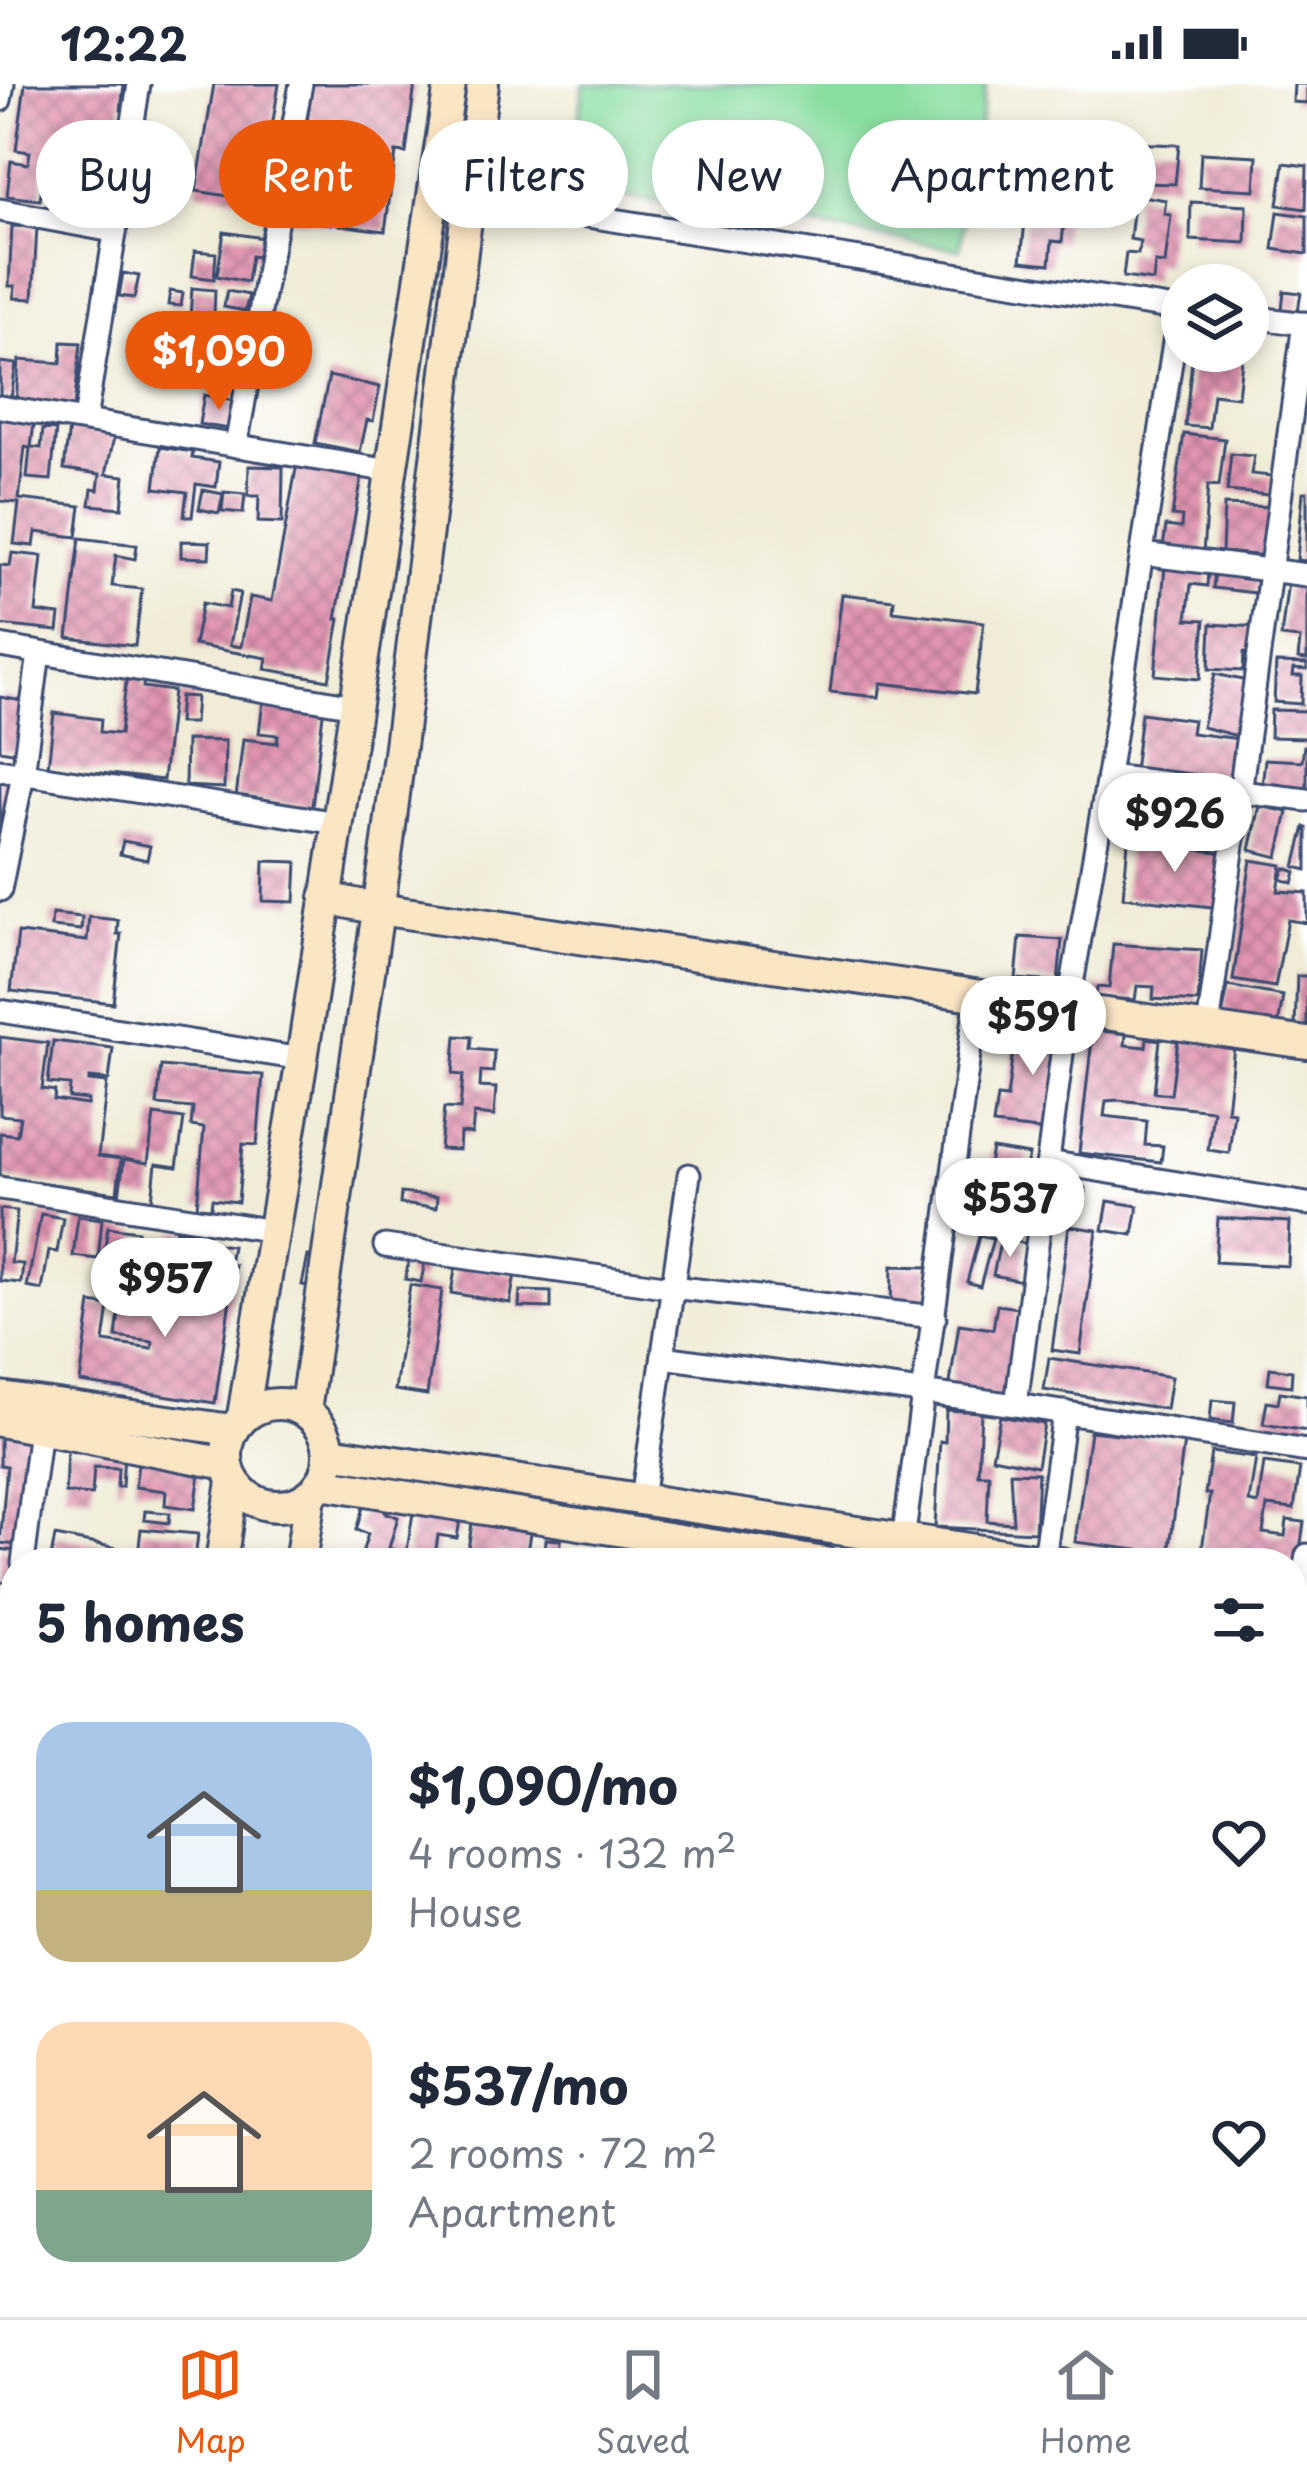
<!DOCTYPE html>
<html lang="en">
<head>
<meta charset="utf-8">
<style>
  :root { --surface:#fff; --page:#f2f2f3; --text:#1f2937; --muted:#747a83; --line:#e0e1e3; --accent:#ea580c }
  body { margin:0; font-family:"Playpen Sans",sans-serif; background:var(--page); color:var(--text); height:100vh; display:flex; flex-direction:column; font-size:45px; white-space:nowrap }
  * { box-sizing:border-box; margin:0 }
  p { font-size:39px; color:var(--muted) }
  .icon { flex:none; width:66px; height:66px; fill:none; stroke:currentColor; stroke-width:2; stroke-linecap:round; stroke-linejoin:round }
  .map { position:relative; flex:1; overflow:hidden }
  .sheet { position:absolute; left:0px; top:1464px; width:1308px; height:771px; display:flex; flex-direction:column; background:var(--surface); border-radius:48px 48px 0 0; box-shadow:0 6px 18px #0003 }
  .sheet>* { flex:none }
  .hud { position:absolute; left:36px; top:36px; width:1236px; height:108px; display:flex; gap:24px }
  .tools { position:absolute; left:1161px; top:180px; display:grid; gap:24px }
  .tools a { display:grid; place-items:center; width:108px; height:108px; border-radius:50%; background:var(--surface); box-shadow:0 6px 18px #0003; font-size:60px }
  .price { position:absolute; translate:-50% -102px; padding:0 27px; border-radius:42px; background:#fff; color:#222; font-size:39px; line-height:78px; filter:drop-shadow(0 3px 6px #0008) }
  .price::after { content:''; position:absolute; left:50%; top:72px; width:36px; height:27px; margin-left:-18px; background:inherit; clip-path:polygon(0 0,100% 0,50% 100%) }
  .price.selected { background:var(--accent); color:#fff }
  ul { padding:0; list-style:none }
  li { display:flex; align-items:center; gap:36px; height:300px; padding:0 36px }
  li span { display:grid; place-items:center; flex:none; width:336px; height:240px; border-radius:36px; color:#555 }
  li>.icon { margin-inline-start:auto }
  span .icon { width:144px; height:144px; fill:#fffc; stroke-width:1 }
  li b { font-size:51px }
  h2 { display:flex; justify-content:space-between; align-items:center; height:144px; padding:0 36px; font-size:51px }
  .chip { padding:0 42px; border-radius:54px; background:var(--surface); box-shadow:0 6px 18px #0003; font-size:42px; line-height:108px }
  .chip.selected { background:var(--accent); color:#fff }
  .status { display:flex; justify-content:space-between; align-items:center; height:84px; padding:0 60px; background:var(--surface); direction:ltr }
  .status svg { height:33px; fill:currentColor }
  .menu { display:flex; justify-content:space-around; align-items:center; height:168px; border-top:3px solid var(--line); background:var(--surface); font-size:33px; color:var(--muted) }
  .menu a { display:grid; justify-items:center; gap:6px }
  .menu .selected { color:var(--accent) }
  .map>svg:first-child { display:block }
</style>
</head>
<body>
<div class="status"><b>12:22</b><svg viewBox="0 0 49 12"><path d="M0 12V9h3v3zM5 12V6h3v6zM10 12V3h3v9zM15 12V0h3v12zM26 1h20v11H26zM47 4h2v5h-2z"/></svg></div>
<div class="map">
<svg width="1307" height="2233" viewBox="0 0 1307 2233">
  <defs>
    <pattern id="building-cross-hatch" width="8" height="8" patternUnits="userSpaceOnUse" patternTransform="scale(3)"><rect width="8" height="8" fill="#e094b1"/><path d="M0 0l8 8M0 8l8-8" fill="none" stroke="#b57993"/></pattern>
  </defs>
  <rect width="100%" height="100%" fill="#fff"/>
  <filter id="ink" filterUnits="userSpaceOnUse"><feTurbulence type="fractalNoise" baseFrequency=".00833" numOctaves="2"/><feDisplacementMap in="SourceGraphic" scale="24" xChannelSelector="R" yChannelSelector="G"/><feConvolveMatrix kernelMatrix="1 2 1 2 8 2 1 2 1" color-interpolation-filters="sRGB"/></filter>
  <filter id="wash" filterUnits="userSpaceOnUse"><feTurbulence type="fractalNoise" baseFrequency=".004" numOctaves="4" result="noise"/><feDisplacementMap in="SourceGraphic" scale="48" xChannelSelector="R" yChannelSelector="G"/><feGaussianBlur stdDeviation="2.7" result="paint"/><feColorMatrix in="noise" values="0 0 0 0 0 0 0 0 0 0 0 0 0 0 0 0 0 1.4 0 .05"/><feComposite in="paint" operator="in"/></filter>
  <g filter="url(#wash)">
    <rect width="100%" height="100%" fill="#f0ecd7"/>
    <polygon fill="#88dda0" stroke="#52867f" stroke-width="3" points="584,0 986,0 960,165 568,104"/>
    <g id="blocks">
      <g fill="url(#building-cross-hatch)">
        <polygon points="25,0 124,0 121,26 127,27 123,61 84,56 83,64 68,62 66,73 46,70 40,116 7,112 11,77 28,80 30,68 16,66"/>
        <polygon points="214,0 279,0 260,117 196,107"/>
        <polygon points="312,0 415,0 406,69 396,68 385,147 338,141 347,77 333,75 327,121 334,122 332,140 287,135 293,92 305,93 307,76 302,75"/>
        <polygon points="1294,0 1307,0 1307,19 1293,18"/>
        <polygon points="1130,59 1179,61 1175,100 1114,98 1115,68 1130,68"/>
        <polygon points="582,66 610,72 603,110 574,105"/>
        <polygon points="1201,69 1257,72 1255,106 1199,103"/>
        <polygon points="1284,79 1307,82 1306,125 1278,121"/>
        <polygon points="1135,111 1166,116 1164,130 1171,131 1165,180 1155,179 1153,197 1123,193 1126,169 1138,170 1140,157 1130,155"/>
        <polygon points="1191,118 1247,121 1246,159 1190,156"/>
        <polygon points="1026,127 1065,131 1062,158 1052,157 1050,180 1021,177"/>
        <polygon points="1278,128 1307,132 1307,170 1273,165"/>
        <polygon points="12,142 37,143 33,215 14,214 15,202 9,202"/>
        <polygon points="224,148 263,154 259,173 251,172 247,198 217,192"/>
        <polygon points="195,167 216,169 214,195 192,192"/>
        <polygon points="123,189 139,192 134,214 119,212"/>
        <polygon points="192,204 215,206 214,230 251,234 248,262 218,259 214,290 178,285 181,259 211,262 214,235 190,233"/>
        <polygon points="170,207 183,209 181,222 168,221"/>
        <polygon points="227,207 249,211 245,227 224,223"/>
        <polygon points="1284,207 1301,209 1298,227 1282,225"/>
        <polygon points="62,258 81,259 74,324 16,320 19,276 61,279"/>
        <polygon points="1193,267 1243,267 1238,313 1213,310 1209,344 1185,342"/>
        <polygon points="0,278 16,280 11,314 0,313"/>
        <polygon points="177,289 204,293 203,302 175,297"/>
        <polygon points="329,292 380,303 373,337 367,336 360,368 315,359"/>
        <polygon points="204,311 239,318 234,346 199,340"/>
        <polygon points="0,335 34,339 31,363 41,364 43,345 56,346 51,396 27,394 30,364 25,363 19,415 81,422 77,453 36,448 34,462 14,460 19,419 0,417"/>
        <polygon points="69,344 114,353 106,390 125,392 122,424 90,421 92,405 98,406 100,390 64,385"/>
        <polygon points="1184,350 1225,355 1219,402 1208,401 1203,469 1163,464 1166,442 1181,444 1182,433 1172,432"/>
        <polygon points="160,363 193,368 192,374 219,378 216,403 196,400 192,433 184,432 187,408 155,404"/>
        <polygon points="1231,370 1254,372 1251,390 1272,392 1270,411 1227,407"/>
        <polygon points="298,374 363,387 336,535 340,535 329,596 265,585 267,574 194,561 202,519 228,524 231,507 240,509 230,561 241,563 250,513 272,517"/>
        <polygon points="249,382 283,383 282,439 258,438 259,412 248,412"/>
        <polygon points="203,406 223,410 219,429 199,425"/>
        <polygon points="224,408 245,410 243,429 222,427"/>
        <polygon points="1303,408 1307,408 1307,477 1297,476"/>
        <polygon points="1224,421 1271,423 1269,472 1222,468"/>
        <polygon points="80,454 137,461 135,475 116,471 112,502 142,505 135,562 68,554"/>
        <polygon points="181,457 210,458 209,474 181,473"/>
        <polygon points="12,469 42,472 36,528 60,531 58,547 0,541 0,481 10,482"/>
        <polygon points="1165,483 1208,487 1207,502 1191,500 1187,535 1205,536 1200,595 1155,591"/>
        <polygon points="1215,487 1257,492 1255,509 1213,504"/>
        <polygon points="1288,497 1307,499 1307,576 1298,575 1300,555 1281,553"/>
        <polygon points="842,510 894,516 893,527 984,538 975,610 881,599 879,613 830,608"/>
        <polygon points="1211,540 1257,543 1256,570 1244,569 1243,587 1209,585"/>
        <polygon points="1276,579 1307,580 1307,586 1294,585 1293,592 1302,592 1301,620 1274,618"/>
        <polygon points="127,590 144,592 143,603 173,607 163,696 48,683 54,629 101,635 100,648 120,650"/>
        <polygon points="1215,590 1251,598 1237,652 1202,643"/>
        <polygon points="180,612 196,613 194,639 178,639"/>
        <polygon points="0,613 33,619 25,670 0,666"/>
        <polygon points="282,616 324,621 312,723 236,714 243,655 277,659 278,651 259,649 263,618 282,620"/>
        <polygon points="1271,626 1307,627 1307,654 1270,653"/>
        <polygon points="1141,629 1193,636 1191,649 1240,655 1234,700 1134,688"/>
        <polygon points="186,656 225,657 224,704 185,702"/>
        <polygon points="1304,662 1307,662 1307,707 1262,703 1265,675 1302,677"/>
        <polygon points="0,693 24,698 12,754 0,751"/>
        <polygon points="1131,707 1168,709 1166,758 1129,757"/>
        <polygon points="1260,722 1288,728 1278,773 1250,766"/>
        <polygon points="1305,743 1307,744 1307,786 1295,783"/>
        <polygon points="123,757 150,762 147,776 120,770"/>
        <polygon points="1128,758 1228,769 1222,824 1123,813"/>
        <polygon points="1251,776 1282,781 1278,807 1307,809 1307,839 1288,836 1275,903 1233,896"/>
        <polygon points="264,777 297,778 295,818 263,817"/>
        <polygon points="1285,784 1296,788 1293,799 1281,795"/>
        <polygon points="52,830 82,833 81,846 51,843"/>
        <polygon points="89,833 118,836 117,850 121,850 113,919 11,907 18,849 87,857"/>
        <polygon points="1020,853 1062,856 1058,898 1016,895"/>
        <polygon points="1113,860 1202,866 1198,918 1153,915 1154,903 1137,902 1135,916 1096,913 1097,903 1109,904"/>
        <polygon points="1297,892 1307,892 1307,943 1295,942"/>
        <polygon points="1228,902 1283,912 1278,942 1222,932"/>
        <polygon points="1053,938 1072,940 1047,1047 993,1041 997,1013 1007,1014 1016,942 1052,947"/>
        <polygon points="1093,946 1126,950 1125,961 1146,963 1147,954 1160,956 1154,1008 1171,1010 1178,956 1234,962 1227,1027 1234,1028 1229,1069 1208,1066 1213,1026 1118,1016 1106,1017 1104,1032 1147,1037 1145,1061 1163,1062 1161,1078 1079,1069"/>
        <polygon points="456,952 472,953 471,965 494,967 493,988 481,987 480,1003 496,1004 494,1032 474,1030 472,1050 460,1049 459,1066 440,1065 444,1024 460,1025 463,991 453,990"/>
        <polygon points="0,953 48,959 42,1005 55,1007 54,1016 87,1021 88,1016 69,1014 70,1001 48,999 53,957 113,964 109,996 89,994 89,997 107,999 98,1072 121,1075 117,1109 0,1093 0,1049 17,1051 20,1033 0,1031"/>
        <polygon points="161,982 263,991 257,1061 243,1060 238,1118 212,1115 211,1124 197,1123 204,1044 191,1042 193,1024 157,1021"/>
        <polygon points="154,1031 184,1035 177,1083 156,1080 152,1116 119,1112 124,1075 148,1079"/>
        <polygon points="992,1065 1029,1071 1026,1083 1032,1084 1021,1140 979,1132"/>
        <polygon points="1085,1104 1085,1117 1066,1117 1066,1105"/>
        <polygon points="401,1109 437,1113 436,1124 400,1120"/>
        <polygon points="1108,1117 1138,1122 1133,1151 1103,1146"/>
        <polygon points="0,1125 17,1127 11,1179 23,1180 21,1199 0,1197"/>
        <polygon points="41,1130 63,1134 57,1168 49,1167 42,1206 27,1203"/>
        <polygon points="78,1132 102,1135 98,1175 73,1172"/>
        <polygon points="1218,1134 1290,1138 1288,1182 1215,1178"/>
        <polygon points="1069,1142 1097,1146 1080,1270 1052,1266"/>
        <polygon points="108,1143 138,1147 134,1174 104,1169"/>
        <polygon points="176,1145 189,1148 186,1162 203,1165 198,1190 168,1183"/>
        <polygon points="979,1152 993,1155 980,1202 967,1198"/>
        <polygon points="1001,1154 1026,1160 1022,1197 993,1191"/>
        <polygon points="206,1159 232,1162 230,1174 205,1170"/>
        <polygon points="308,1172 324,1175 318,1205 302,1201"/>
        <polygon points="409,1175 425,1177 421,1198 405,1195"/>
        <polygon points="210,1178 235,1181 215,1319 80,1298 91,1219 109,1222 104,1258 152,1265 153,1258 116,1253 120,1220 159,1226 165,1187 198,1191 194,1218 205,1220 208,1193 212,1192 209,1192"/>
        <polygon points="456,1180 515,1190 510,1219 451,1209"/>
        <polygon points="892,1182 928,1183 927,1226 891,1225"/>
        <polygon points="410,1201 442,1206 427,1311 395,1306"/>
        <polygon points="520,1207 551,1208 551,1224 519,1223"/>
        <polygon points="997,1221 1018,1224 1005,1314 949,1306 959,1240 993,1245"/>
        <polygon points="1049,1274 1171,1293 1166,1325 1044,1306"/>
        <polygon points="1270,1284 1292,1287 1291,1302 1268,1299"/>
        <polygon points="1280,1308 1307,1312 1307,1347 1263,1340 1267,1317 1278,1319"/>
        <polygon points="1212,1316 1235,1318 1233,1339 1210,1336"/>
        <polygon points="946,1326 981,1328 978,1390 989,1390 987,1437 1013,1439 1010,1388 1038,1389 1035,1448 935,1443 940,1357 945,1358"/>
        <polygon points="1000,1332 1044,1340 1037,1382 992,1373"/>
        <polygon points="0,1346 37,1351 25,1462 0,1459 7,1382 0,1381"/>
        <polygon points="1090,1347 1184,1357 1169,1470 1075,1458"/>
        <polygon points="67,1365 124,1368 122,1403 117,1403 118,1384 94,1383 92,1411 65,1409"/>
        <polygon points="140,1366 202,1375 195,1425 165,1421 166,1407 135,1403"/>
        <polygon points="1211,1368 1256,1374 1249,1418 1258,1420 1264,1379 1300,1384 1294,1425 1267,1422 1263,1449 1285,1452 1287,1436 1304,1438 1296,1494 1293,1479 1200,1479 1210,1410 1205,1410"/>
        <polygon points="365,1417 387,1423 385,1429 398,1433 389,1464 404,1469 401,1479 359,1479 368,1450 356,1446"/>
        <polygon points="145,1427 170,1429 169,1439 144,1436"/>
        <polygon points="413,1429 460,1436 457,1454 438,1451 434,1479 405,1479"/>
        <polygon points="472,1439 530,1449 526,1474 496,1469 495,1476 467,1472"/>
        <polygon points="141,1445 198,1450 195,1476 147,1471 146,1479 121,1479 121,1470 138,1471"/>
        <polygon points="55,1452 117,1464 114,1479 50,1479"/>
        <polygon points="546,1455 561,1456 560,1479 530,1479 531,1469 545,1470"/>
        <polygon points="0,1465 15,1467 10,1499 0,1498"/>
        <polygon points="0,2080 15,2082 15,2140 0,2138"/>
        <polygon points="10,2182 15,2182 15,2220 65,2220 63,2233 0,2233"/>
        <polygon points="300,2220 339,2220 338,2228 300,2225"/>
        <polygon points="346,2220 369,2220 368,2230 345,2228"/>
        <polygon points="373,2220 397,2220 434,2233 373,2233"/>
        <polygon points="527,2220 547,2220 547,2225 570,2229 570,2233 525,2233"/>
        <polygon points="577,2220 617,2220 616,2228 598,2227 597,2233 577,2233"/>
        <polygon points="626,2220 691,2220 690,2233 624,2233"/>
        <polygon points="705,2220 728,2220 727,2233 705,2233"/>
        <polygon points="841,2220 887,2220 885,2232 840,2227"/>
        <polygon points="973,2220 1011,2220 1010,2233 1001,2233 1001,2227"/>
        <polygon points="1180,2220 1214,2223 1212,2233 1178,2233"/>
        <polygon points="1127,2226 1158,2230 1157,2233 1126,2233"/>
      </g>
    </g>
  </g>
  <g filter="url(#ink)">
    <use href="#blocks" fill-opacity="0" stroke="#3b4b70" stroke-width="3"/>
    <g fill="none" stroke-linecap="round" stroke-linejoin="round">
      <g stroke="#3b4b70" stroke-width="27">
        <g id="street">
          <polyline points="0,16 3,0"/>
          <polyline points="468,113 1182,226"/>
          <polyline points="0,126 113,147"/>
          <polyline points="1248,233 1307,240"/>
          <polyline points="0,323 391,387"/>
          <polyline points="85,336 139,0"/>
          <polyline points="236,362 301,0"/>
          <polyline points="1142,470 1307,491"/>
          <polyline points="0,562 355,622"/>
          <polyline points="0,686 338,739"/>
          <polyline points="1108,692 1307,716"/>
          <polyline points="0,806 23,690 39,569"/>
          <polyline points="0,927 302,975"/>
          <polyline points="1208,944 1304,239"/>
          <polyline points="1048,1078 1307,1120"/>
          <polyline points="0,1104 274,1147"/>
          <polyline points="385,1162 671,1203 935,1233"/>
          <polyline points="663,1273 1016,1321 1307,1367"/>
          <polyline points="1016,1321 1068,924 1108,692 1179,225"/>
          <polyline points="642,1415 689,1091"/>
          <polyline points="1044,1476 1064,1328"/>
          <polyline points="23,1479 40,1345"/>
          <polyline points="900,1479 977,911"/>
          <polyline points="1293,1549 1307,1471"/>
          <polyline points="0,1658 15,1540"/>
          <polyline points="1293,1793 1307,1795"/>
          <polyline points="1293,1962 1307,1965"/>
          <polyline points="0,2050 15,2052"/>
          <polyline points="450,2233 452,2220"/>
          <polyline points="783,2233 785,2220"/>
          <polyline points="1046,2233 1048,2220"/>
          <polyline points="1288,2233 1290,2220"/>
        </g>
      </g>
      <g stroke="#3b4b70" stroke-width="36">
        <g id="secondary">
          <polyline points="326,814 378,825 1307,959"/>
          <polyline points="0,1313 232,1346"/>
          <circle cx="278" cy="1371" r="51"/>
          <polyline points="305,1327 388,758 483,0"/>
          <polyline points="243,1332 302,975 450,0"/>
          <polyline points="0,1337 227,1380"/>
          <polyline points="330,1368 1061,1479"/>
          <polyline points="321,1399 825,1479"/>
          <polyline points="221,1479 233,1397"/>
          <polyline points="300,1479 310,1412"/>
          <polyline points="1293,1514 1307,1517"/>
          <polyline points="1293,1553 1307,1555"/>
          <polyline points="0,1745 15,1748"/>
          <polyline points="1293,2143 1307,2145"/>
          <polyline points="1293,2176 1307,2179"/>
          <polyline points="110,2233 112,2220"/>
          <polyline points="180,2233 182,2220"/>
        </g>
      </g>
      <use href="#street" stroke="#fff" stroke-width="21"/>
      <use href="#secondary" stroke="#fbe6c4" stroke-width="30"/>
    </g>
  </g>
</svg>
<div class="tools">
<a><svg class="icon" aria-label="layers" viewBox="0 0 24 24"><path d="M12 4l9 5-9 5-9-5zM3 14l9 5 9-5"/></svg></a>
</div>
<b class="price selected" style="left:219px;top:329px">$1,090</b>
<b class="price" style="left:1175px;top:791px">$926</b>
<b class="price" style="left:1033px;top:994px">$591</b>
<b class="price" style="left:1010px;top:1176px">$537</b>
<b class="price" style="left:165px;top:1256px">$957</b>
<div class="hud">
<a class="chip">Buy</a>
<a class="chip selected">Rent</a>
<a class="chip">Filters</a>
<a class="chip">New</a>
<a class="chip">Apartment</a>
</div>
<section class="sheet">
<h2>5 homes<svg class="icon" aria-label="filters" viewBox="0 0 24 24"><path d="M4 7h16M4 17h16"/><circle cx="9" cy="7" r="2"/><circle cx="15" cy="17" r="2"/></svg></h2>
<ul>
<li><span style="background:linear-gradient(#a9c7e8 70%,#c2b280 0)"><svg class="icon" aria-label="home" viewBox="0 0 24 24"><path d="M3 11l9-7 9 7M6 9v11h12V9"/></svg></span><div><b>$1,090/mo</b><p>4 rooms · 132 m²</p><p>House</p></div><svg class="icon" aria-label="heart" viewBox="0 0 24 24"><path d="M12 20l-8-8c-3-5 5-10 8-4 3-6 11-1 8 4z"/></svg></li>
<li><span style="background:linear-gradient(#ffd9b3 70%,#7fa58c 0)"><svg class="icon" aria-label="home" viewBox="0 0 24 24"><path d="M3 11l9-7 9 7M6 9v11h12V9"/></svg></span><div><b>$537/mo</b><p>2 rooms · 72 m²</p><p>Apartment</p></div><svg class="icon" aria-label="heart" viewBox="0 0 24 24"><path d="M12 20l-8-8c-3-5 5-10 8-4 3-6 11-1 8 4z"/></svg></li>
</ul>
</section>
</div>
<nav class="menu">
<a class="selected"><svg class="icon" aria-label="map" viewBox="0 0 24 24"><path d="M3 6l6-2 6 2 6-2v14l-6 2-6-2-6 2zM9 4v14M15 6v14"/></svg>Map</a>
<a><svg class="icon" aria-label="saved" viewBox="0 0 24 24"><path d="M7 4h10v16l-5-4-5 4z"/></svg>Saved</a>
<a><svg class="icon" aria-label="home" viewBox="0 0 24 24"><path d="M3 11l9-7 9 7M6 9v11h12V9"/></svg>Home</a>
</nav>
</body>
</html>
